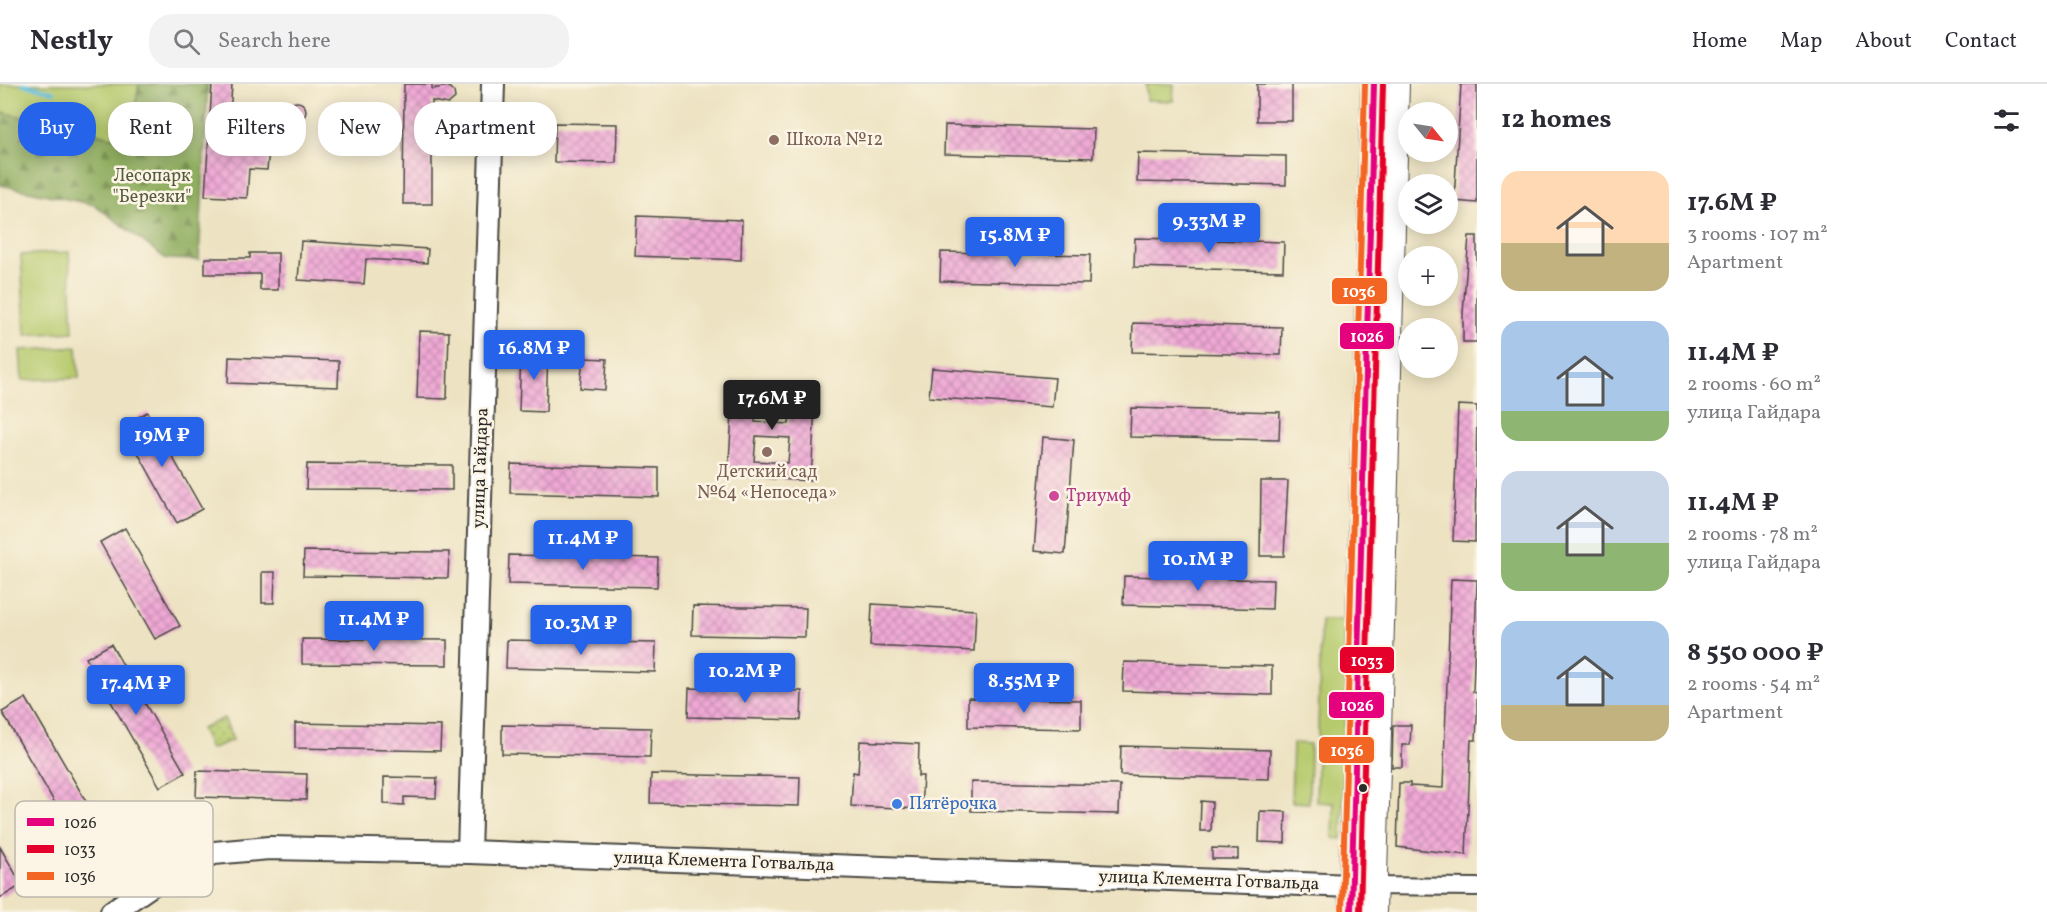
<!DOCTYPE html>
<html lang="en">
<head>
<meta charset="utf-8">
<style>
  :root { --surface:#fff; --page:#f2f2f3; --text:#2b2b33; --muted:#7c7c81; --line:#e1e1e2; --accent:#2563eb }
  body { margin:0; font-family:Vollkorn,serif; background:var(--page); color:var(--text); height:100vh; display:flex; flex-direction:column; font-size:22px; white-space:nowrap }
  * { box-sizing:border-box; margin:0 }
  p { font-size:20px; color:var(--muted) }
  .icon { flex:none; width:33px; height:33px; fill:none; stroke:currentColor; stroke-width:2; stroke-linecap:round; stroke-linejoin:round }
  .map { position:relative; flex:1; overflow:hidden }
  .details { display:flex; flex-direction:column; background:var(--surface); width:570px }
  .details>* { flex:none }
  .hud { position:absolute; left:18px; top:18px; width:570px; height:54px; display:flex; gap:12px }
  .needle { width:39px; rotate:120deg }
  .buttons { position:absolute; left:1398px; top:18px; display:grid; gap:12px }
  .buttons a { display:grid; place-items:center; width:60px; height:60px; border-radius:50%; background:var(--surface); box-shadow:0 3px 15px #0003; font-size:30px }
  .price { position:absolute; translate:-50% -51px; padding:0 14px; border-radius:6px; background:var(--accent); color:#fff; font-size:20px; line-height:39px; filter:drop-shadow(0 2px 3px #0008) }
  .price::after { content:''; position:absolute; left:50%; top:36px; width:18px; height:14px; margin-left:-9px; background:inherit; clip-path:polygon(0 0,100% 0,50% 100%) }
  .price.active { background:#222; color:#fff }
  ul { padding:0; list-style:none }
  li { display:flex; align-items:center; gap:18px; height:150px; padding:0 24px }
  li span { display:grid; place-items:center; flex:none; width:168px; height:120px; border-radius:18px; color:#555 }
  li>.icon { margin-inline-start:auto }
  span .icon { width:72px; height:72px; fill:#fffc; stroke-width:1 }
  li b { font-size:26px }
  h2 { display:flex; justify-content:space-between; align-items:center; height:72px; padding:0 24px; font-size:26px }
  .chip { padding:0 21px; border-radius:24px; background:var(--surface); box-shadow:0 3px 15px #0003; font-size:21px; line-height:54px }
  .chip.active { background:var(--accent); color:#fff }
  header { display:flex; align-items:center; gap:36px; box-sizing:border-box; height:84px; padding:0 30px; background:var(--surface); border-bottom:2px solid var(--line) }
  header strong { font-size:28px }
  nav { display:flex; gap:33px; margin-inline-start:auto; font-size:21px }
  .search { width:420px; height:54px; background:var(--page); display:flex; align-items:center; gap:15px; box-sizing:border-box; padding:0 21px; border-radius:24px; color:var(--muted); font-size:22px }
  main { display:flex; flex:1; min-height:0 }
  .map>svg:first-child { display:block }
</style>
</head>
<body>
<header>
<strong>Nestly</strong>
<div class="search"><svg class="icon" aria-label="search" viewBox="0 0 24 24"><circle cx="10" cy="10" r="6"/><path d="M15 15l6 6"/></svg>Search here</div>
<nav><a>Home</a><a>Map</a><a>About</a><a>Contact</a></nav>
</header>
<main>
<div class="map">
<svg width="1477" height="828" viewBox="0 0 1477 828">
  <defs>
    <pattern id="forest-firs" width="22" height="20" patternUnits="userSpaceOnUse" patternTransform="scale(1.5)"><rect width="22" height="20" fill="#90ae60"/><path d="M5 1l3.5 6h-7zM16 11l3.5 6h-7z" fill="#768e4f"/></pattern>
    <pattern id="park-dots" width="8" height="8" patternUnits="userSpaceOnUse" patternTransform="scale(1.5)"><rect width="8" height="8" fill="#b6ca6d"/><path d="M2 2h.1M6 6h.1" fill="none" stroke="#94a45a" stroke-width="1.8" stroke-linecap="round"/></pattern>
    <pattern id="building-cross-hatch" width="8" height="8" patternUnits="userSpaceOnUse" patternTransform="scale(1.5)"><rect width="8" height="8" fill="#f0a9d6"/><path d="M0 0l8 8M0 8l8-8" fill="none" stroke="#c38aae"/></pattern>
  </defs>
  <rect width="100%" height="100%" fill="#fcf5e5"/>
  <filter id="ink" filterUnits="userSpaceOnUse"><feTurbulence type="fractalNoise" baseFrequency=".0167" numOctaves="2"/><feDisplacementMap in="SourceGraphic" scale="12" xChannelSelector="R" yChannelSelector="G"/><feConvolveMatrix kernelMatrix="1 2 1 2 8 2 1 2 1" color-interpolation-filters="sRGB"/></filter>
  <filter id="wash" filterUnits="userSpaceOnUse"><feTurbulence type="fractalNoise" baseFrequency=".008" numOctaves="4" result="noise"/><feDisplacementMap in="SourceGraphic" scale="24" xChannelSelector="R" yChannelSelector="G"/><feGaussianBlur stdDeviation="1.35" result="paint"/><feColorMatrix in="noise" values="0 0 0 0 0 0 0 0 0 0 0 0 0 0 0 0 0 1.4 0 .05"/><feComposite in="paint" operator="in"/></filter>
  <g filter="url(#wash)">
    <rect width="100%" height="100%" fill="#ede3c2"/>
    <g fill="#b6ca6d" stroke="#707a4c" stroke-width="1.5">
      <polygon points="0,0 139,0 130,57 0,28"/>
      <polygon points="1146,0 1174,0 1173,17 1146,16"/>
      <polygon points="69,168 73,248 25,251 21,171"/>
      <polygon points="77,263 79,294 22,296 20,266"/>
      <polygon points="1321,536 1348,536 1342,755 1333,754 1334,719 1316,718"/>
      <polygon points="1293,659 1310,660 1309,719 1291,718"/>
    </g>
    <polygon fill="url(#forest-firs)" stroke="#5e6c46" stroke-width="1.5" points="139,0 208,0 199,176 166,175 95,121 0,101 0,28 130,57"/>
    <polygon fill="url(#park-dots)" stroke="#707a4c" stroke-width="1.5" points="224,634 233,656 210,665 201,645"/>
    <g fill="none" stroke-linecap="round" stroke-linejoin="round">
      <polyline stroke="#5cbdda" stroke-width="4" points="23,0 54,8"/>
    </g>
    <g id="blocks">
      <g fill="url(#building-cross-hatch)" fill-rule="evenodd">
        <polygon points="212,0 232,0 228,64 269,66 267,86 249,85 247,114 205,112"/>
        <polygon points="404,0 432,0 432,5 448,2 454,8 455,14 448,20 432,17 432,120 403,120"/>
        <rect x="1257" y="0" width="35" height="37"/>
        <polygon points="1461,0 1477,0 1477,119 1454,117"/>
        <circle cx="297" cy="27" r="9"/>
        <polygon points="555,39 617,40 616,79 554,78"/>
        <polygon points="945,41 1094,45 1093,74 944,70"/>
        <polygon points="1138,69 1286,72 1286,101 1137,98"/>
        <polygon points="637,132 742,136 741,176 635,172"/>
        <polygon points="1469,152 1477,152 1477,258 1463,258 1463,229"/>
        <polygon points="1135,154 1284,158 1283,187 1134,183"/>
        <polygon points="301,157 428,165 427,179 366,175 364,200 298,196"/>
        <polygon points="941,168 1090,171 1089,200 940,197"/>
        <polygon points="250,169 278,169 278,206 260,206 260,190 205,190 205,174 250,174"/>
        <polygon points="1133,239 1282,243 1281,271 1132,268"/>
        <polygon points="419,247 449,248 447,315 417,314"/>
        <polygon points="521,266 548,267 546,328 519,327"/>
        <polygon points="229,273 339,277 338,303 228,299"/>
        <polygon points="583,274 607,275 605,306 580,304"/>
        <polygon points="932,284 1055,294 1052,323 929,313"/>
        <path d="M734,298L816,302L811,397L728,392ZM756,312L791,314L789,340L755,338ZM756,352L790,354L788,379L754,377Z"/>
        <polygon points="1458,321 1477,322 1475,458 1453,457"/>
        <polygon points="1131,324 1280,328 1279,356 1130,353"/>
        <polygon points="147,328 202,425 177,439 123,342"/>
        <polygon points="1043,353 1074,356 1065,470 1034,467"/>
        <polygon points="307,380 452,381 452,406 306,405"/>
        <polygon points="511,380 659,384 659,413 510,409"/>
        <polygon points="1261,397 1288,397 1284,472 1260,472"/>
        <polygon points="125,444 180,542 155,555 100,458"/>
        <polygon points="304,467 449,468 448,494 303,492"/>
        <polygon points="509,471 658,474 657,503 508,500"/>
        <polygon points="262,488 275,488 274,519 262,519"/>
        <polygon points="1124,492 1273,496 1272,525 1123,521"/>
        <polygon points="1451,495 1477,496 1473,608 1477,609 1477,634 1476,656 1471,656 1466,771 1397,763 1399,699 1410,699 1410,702 1443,704"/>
        <polygon points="872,520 976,526 974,567 870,562"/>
        <polygon points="693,522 806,524 805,553 692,551"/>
        <polygon points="302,555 447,556 447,581 302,580"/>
        <polygon points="507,556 656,559 655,588 506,584"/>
        <polygon points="111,560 185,689 160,703 86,574"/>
        <polygon points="1124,578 1272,582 1272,611 1123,607"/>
        <polygon points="689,604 802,607 801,636 688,633"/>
        <polygon points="26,614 101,743 77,757 2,628"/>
        <polygon points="968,614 1081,616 1081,645 968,643"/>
        <polygon points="295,639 441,642 440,667 295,664"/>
        <polygon points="502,641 651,644 650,673 502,670"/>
        <polygon points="1393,641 1411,641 1410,661 1402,661 1402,683 1392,683"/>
        <polygon points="860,657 919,660 918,692 923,692 921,725 851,722 853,688 858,689"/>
        <polygon points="1121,662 1270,666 1269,695 1120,691"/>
        <polygon points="197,687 307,690 306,716 196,713"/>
        <polygon points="651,690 800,693 799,722 650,719"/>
        <polygon points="384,693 437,694 436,714 404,713 404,721 384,720"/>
        <polygon points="971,698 1120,701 1119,730 971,727"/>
        <polygon points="1201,717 1212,718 1211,747 1200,747"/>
        <polygon points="1260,727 1286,728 1285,759 1259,758"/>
        <polygon points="0,763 22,801 0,814"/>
        <polygon points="1212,764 1238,765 1238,775 1212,775"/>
      </g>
    </g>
  </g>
  <g filter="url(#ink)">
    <use href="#blocks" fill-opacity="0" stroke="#484742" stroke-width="1.5"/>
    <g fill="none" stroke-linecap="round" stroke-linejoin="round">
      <g stroke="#484742" stroke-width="20">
        <polyline id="street" points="1364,802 1477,803"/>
      </g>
      <g stroke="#484742" stroke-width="26">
        <g id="secondary">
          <polyline points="469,768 493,0"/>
          <polyline points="112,828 176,784 214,769 269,764 469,768 1352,802"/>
        </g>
      </g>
      <g stroke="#484742" stroke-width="28">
        <g id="primary">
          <polyline points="1351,828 1374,0"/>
          <polyline points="1373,828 1396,0"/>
        </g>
      </g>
      <use href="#street" stroke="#fff" stroke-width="16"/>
      <use href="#secondary" stroke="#fff" stroke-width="22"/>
      <use href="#primary" stroke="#fff" stroke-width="26"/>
      <g stroke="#fcf5e5" stroke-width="10">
        <polyline id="bus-1" points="1351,828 1374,0"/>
      </g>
      <g stroke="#fcf5e5" stroke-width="10">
        <polyline id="bus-2" points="1360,828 1383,0"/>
      </g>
      <g stroke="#fcf5e5" stroke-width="10">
        <polyline id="bus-3" points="1342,828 1365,0"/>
      </g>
      <use href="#bus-1" stroke="#e5007d" stroke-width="6"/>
      <use href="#bus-2" stroke="#e4002b" stroke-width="6"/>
      <use href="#bus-3" stroke="#f26522" stroke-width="6"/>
    </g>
  </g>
  <g fill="#8d6e63" stroke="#fcf5e5" stroke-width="2">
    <circle cx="774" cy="56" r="6"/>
    <circle cx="767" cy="368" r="6"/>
  </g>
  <circle fill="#d1479c" stroke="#fcf5e5" stroke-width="2" cx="1054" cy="412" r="6"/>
  <circle fill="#2b2b2b" stroke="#fcf5e5" stroke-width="2" cx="1363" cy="704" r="5"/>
  <circle fill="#3f7fe0" stroke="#fcf5e5" stroke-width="2" cx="897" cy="720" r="6"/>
  <g text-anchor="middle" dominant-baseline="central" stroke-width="5" stroke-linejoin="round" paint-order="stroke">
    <g font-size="18" fill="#785e54" stroke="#fcf5e5" text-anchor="start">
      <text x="786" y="56">Школа №12</text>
      <text x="767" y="388" text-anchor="middle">Детский сад<tspan x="767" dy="21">№64 «Непоседа»</tspan></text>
    </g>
    <g font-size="18" fill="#555b3f" stroke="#fcf5e5">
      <text x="152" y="92">Лесопарк<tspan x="152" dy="21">"Березки"</tspan></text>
    </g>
    <g font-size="18" fill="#2b2b2b" stroke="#fcf5e5">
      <text transform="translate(481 384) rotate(-88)">улица Гайдара</text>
      <text transform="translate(724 778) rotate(2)">улица Клемента Готвальда</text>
      <text transform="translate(1209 797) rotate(2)">улица Клемента Готвальда</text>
    </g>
    <g font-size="18" fill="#b23c85" stroke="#fcf5e5" text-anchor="start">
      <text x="1066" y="412">Триумф</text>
    </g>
    <g font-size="18" fill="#366cbe" stroke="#fcf5e5" text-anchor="start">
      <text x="909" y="720">Пятёрочка</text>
    </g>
  </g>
  <rect x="15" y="717" width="198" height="96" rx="9" fill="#fcf5e5" stroke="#bdb8ad" stroke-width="1.5"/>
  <rect x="27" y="734" width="27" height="8" fill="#e5007d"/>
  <rect x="27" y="761" width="27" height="8" fill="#e4002b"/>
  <rect x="27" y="788" width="27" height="8" fill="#f26522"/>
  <g font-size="16" fill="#2b2b2b">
    <text x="64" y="744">1026</text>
    <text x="64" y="771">1033</text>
    <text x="64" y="798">1036</text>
  </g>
  <g stroke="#fcf5e5" stroke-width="2">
    <rect x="1331" y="193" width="57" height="28" rx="6" fill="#f26522"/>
    <rect x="1339" y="238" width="56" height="28" rx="6" fill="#e5007d"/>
    <rect x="1339" y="562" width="56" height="28" rx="6" fill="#e4002b"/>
    <rect x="1328" y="607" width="57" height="28" rx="6" fill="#e5007d"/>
    <rect x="1318" y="652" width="57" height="28" rx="6" fill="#f26522"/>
  </g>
  <g font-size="16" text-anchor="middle" font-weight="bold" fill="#fff">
    <text x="1359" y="213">1036</text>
    <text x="1367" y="258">1026</text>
    <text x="1367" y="582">1033</text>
    <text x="1357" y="627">1026</text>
    <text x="1347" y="672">1036</text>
  </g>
</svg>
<div class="buttons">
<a><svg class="needle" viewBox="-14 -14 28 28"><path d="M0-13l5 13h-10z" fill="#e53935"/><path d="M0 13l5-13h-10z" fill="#7c7c81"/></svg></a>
<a><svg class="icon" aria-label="layers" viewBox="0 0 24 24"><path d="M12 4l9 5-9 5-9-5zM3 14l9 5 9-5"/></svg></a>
<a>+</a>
<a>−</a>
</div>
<b class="price" style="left:1209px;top:170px">9.33M ₽</b>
<b class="price" style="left:1015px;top:184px">15.8M ₽</b>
<b class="price" style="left:534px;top:297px">16.8M ₽</b>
<b class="price active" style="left:772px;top:347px">17.6M ₽</b>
<b class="price" style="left:162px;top:384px">19M ₽</b>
<b class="price" style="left:583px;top:487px">11.4M ₽</b>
<b class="price" style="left:1198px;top:508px">10.1M ₽</b>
<b class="price" style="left:374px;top:568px">11.4M ₽</b>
<b class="price" style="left:581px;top:572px">10.3M ₽</b>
<b class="price" style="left:745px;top:620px">10.2M ₽</b>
<b class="price" style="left:1024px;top:630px">8.55M ₽</b>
<b class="price" style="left:136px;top:632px">17.4M ₽</b>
<div class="hud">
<a class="chip active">Buy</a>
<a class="chip">Rent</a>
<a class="chip">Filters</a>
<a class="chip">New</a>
<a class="chip">Apartment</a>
</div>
</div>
<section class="details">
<h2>12 homes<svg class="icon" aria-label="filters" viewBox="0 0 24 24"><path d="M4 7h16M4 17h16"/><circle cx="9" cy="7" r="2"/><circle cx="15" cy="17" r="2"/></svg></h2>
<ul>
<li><span style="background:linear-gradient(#ffd9b3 60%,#c2b280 0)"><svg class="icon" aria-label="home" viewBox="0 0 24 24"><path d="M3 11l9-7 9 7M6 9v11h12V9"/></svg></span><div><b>17.6M ₽</b><p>3 rooms · 107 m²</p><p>Apartment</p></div></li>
<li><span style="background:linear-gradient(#a9c7e8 75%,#8fb573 0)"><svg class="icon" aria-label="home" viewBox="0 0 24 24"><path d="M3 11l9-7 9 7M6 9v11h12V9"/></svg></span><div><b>11.4M ₽</b><p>2 rooms · 60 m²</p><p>улица Гайдара</p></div></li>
<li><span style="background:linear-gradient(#c9d6e8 60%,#8fb573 0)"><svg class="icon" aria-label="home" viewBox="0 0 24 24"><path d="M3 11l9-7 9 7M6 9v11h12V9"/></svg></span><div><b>11.4M ₽</b><p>2 rooms · 78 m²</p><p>улица Гайдара</p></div></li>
<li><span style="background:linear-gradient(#a9c7e8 70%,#c2b280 0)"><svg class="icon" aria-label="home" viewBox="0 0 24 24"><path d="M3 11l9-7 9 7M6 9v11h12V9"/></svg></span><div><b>8 550 000 ₽</b><p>2 rooms · 54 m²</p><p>Apartment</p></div></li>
</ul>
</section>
</main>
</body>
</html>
